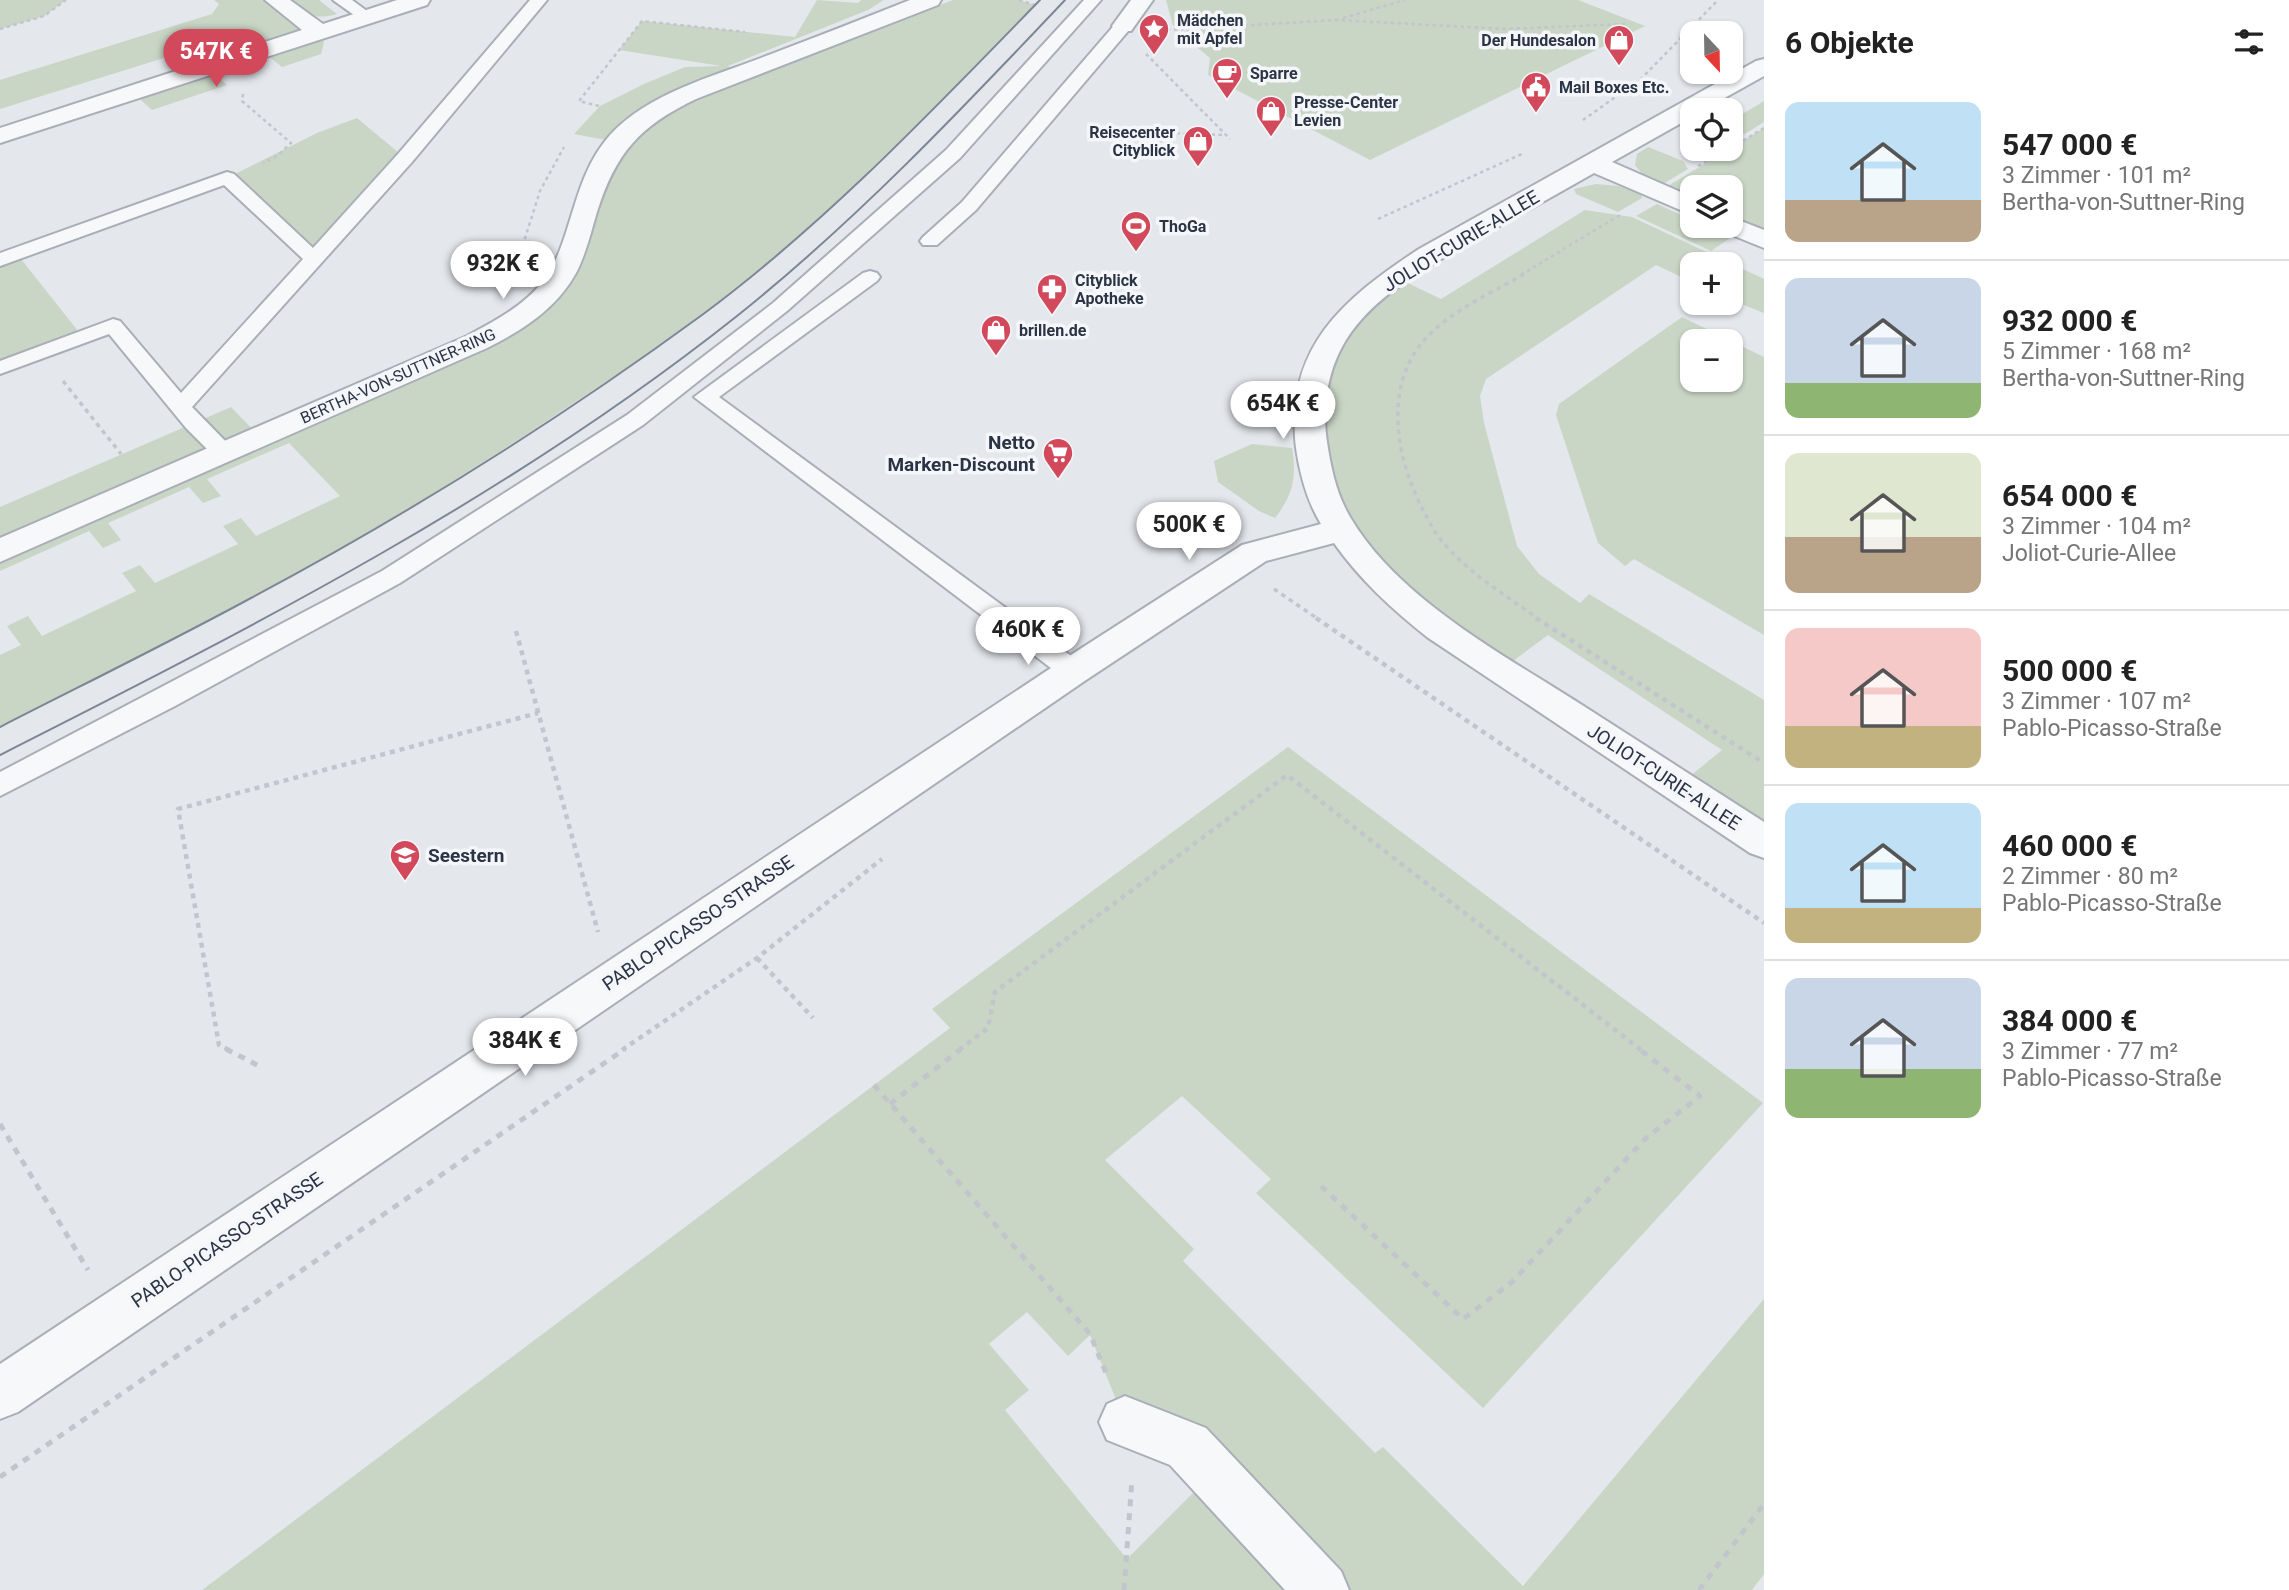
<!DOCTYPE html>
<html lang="de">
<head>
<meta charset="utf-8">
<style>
  :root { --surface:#fff; --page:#f6f6f6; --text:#222; --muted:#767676; --line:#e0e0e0; --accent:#d1495b }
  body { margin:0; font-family:Roboto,sans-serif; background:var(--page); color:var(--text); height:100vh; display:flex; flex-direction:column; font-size:26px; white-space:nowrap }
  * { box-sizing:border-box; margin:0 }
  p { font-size:23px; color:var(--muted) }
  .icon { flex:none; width:38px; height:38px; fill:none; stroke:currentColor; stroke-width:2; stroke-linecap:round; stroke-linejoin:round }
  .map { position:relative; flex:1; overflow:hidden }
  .sheet { display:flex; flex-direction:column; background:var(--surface); width:525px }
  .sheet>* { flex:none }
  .needle { width:46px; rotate:158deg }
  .fabs { position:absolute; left:1680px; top:21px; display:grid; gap:14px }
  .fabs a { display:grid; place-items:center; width:63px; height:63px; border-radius:14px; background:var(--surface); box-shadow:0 2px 5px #0004; font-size:35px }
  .price { position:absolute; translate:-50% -60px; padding:0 16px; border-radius:24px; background:#fff; color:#222; font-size:23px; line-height:46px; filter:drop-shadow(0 2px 4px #0008) }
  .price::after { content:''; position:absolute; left:50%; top:42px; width:21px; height:16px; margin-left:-10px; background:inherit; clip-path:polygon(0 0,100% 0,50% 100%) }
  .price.current { background:var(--accent); color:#fff }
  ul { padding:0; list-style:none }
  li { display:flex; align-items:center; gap:21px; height:175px; padding:0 21px }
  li+li { border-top:2px solid var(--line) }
  li span { display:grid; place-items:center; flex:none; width:196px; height:140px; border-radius:14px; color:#555 }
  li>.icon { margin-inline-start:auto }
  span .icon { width:84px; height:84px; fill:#fffc; stroke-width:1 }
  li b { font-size:30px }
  h2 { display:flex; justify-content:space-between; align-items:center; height:84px; padding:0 21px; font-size:30px }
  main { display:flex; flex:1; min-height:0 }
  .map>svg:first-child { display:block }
</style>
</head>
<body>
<main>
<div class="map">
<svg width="1764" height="1590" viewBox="0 0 1764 1590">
  <rect width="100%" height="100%" fill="#e4e7ec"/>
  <g fill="#c9d6c5" fill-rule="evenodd">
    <polygon points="0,0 66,0 44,16 0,29"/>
    <path d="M214,0H319L337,14C320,20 306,13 292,18L324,42L321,54L282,67L241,34L0,109V80L212,14L219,4Z"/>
    <path d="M817,0L858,3L861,0H884L868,10L728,66L741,75L884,18L893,23L953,0H1019L1035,5C929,113 824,222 704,314C661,346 616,375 572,404C390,527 197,632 0,727V655L21,645L7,626L28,616L42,636L136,591L122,573L140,565L155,583L238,544L223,526L241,518L256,536L340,496L289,443L207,479L221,496L203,503L189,487L108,523L121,540L103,548L89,531L0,571V507L231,407L260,437L533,308L617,142L574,134L600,106L644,84L685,67L721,66L619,50L642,21L795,37Z"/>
    <polygon points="1166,0 1578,0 1645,26 1370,160 1208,75 1210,58 1180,33 1187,31 1185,28 1173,26"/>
    <polygon points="207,69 227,85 152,110 133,93"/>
    <polygon points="1764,101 1764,122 1745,134 1731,131 1731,121"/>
    <polygon points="357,118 405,158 314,259 227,178 317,133"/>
    <polygon points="1764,128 1764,232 1757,236 1731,225 1731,187 1692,187 1692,207 1658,192"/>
    <polygon points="1648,147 1683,161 1688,169 1663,184 1644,176 1635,165 1637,154"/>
    <polygon points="1596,184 1618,186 1641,194 1642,198 1618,212 1576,194 1574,189"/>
    <polygon points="1657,204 1692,220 1692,226 1704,226 1730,238 1711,251 1636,216"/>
    <polygon points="1585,210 1632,217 1764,279 1764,313 1731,300 1731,264 1692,264 1692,282 1656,265 1486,379 1480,396 1484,423 1517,546 1539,574 1580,603 1589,594 1764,700 1764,842 1678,786 1722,750 1548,635 1501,670 1364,561 1308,430 1353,310 1395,277 1441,299"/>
    <polygon points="17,254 82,336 0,368 0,260"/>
    <path d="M1682,317L1764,357V635L1634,559L1625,566L1598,543L1556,415L1559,404ZM1692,341H1731V380H1692Z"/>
    <path d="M1252,444L1292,448C1297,477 1293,495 1275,518L1259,511L1218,482L1214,461Z"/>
    <path d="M1288,747L1763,1103L1483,1408L1256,1193L1271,1179L1182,1096L1105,1160L1194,1249L1183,1261L1375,1453L1383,1447L1523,1586L1764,1299V1574L1752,1590H202L950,1028L932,1009ZM1027,1312L1068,1356L1090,1335L1125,1422L1212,1474L1127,1559L1005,1410L1029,1390L989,1344Z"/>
  </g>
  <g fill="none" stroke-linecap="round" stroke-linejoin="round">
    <g stroke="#a9aeb7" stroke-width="4">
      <g id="lane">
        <polygon points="333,0 352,0 375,17 373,20 361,20"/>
        <polygon points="530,0 547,0 412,162 192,407 232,448 235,453 232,458 224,460 216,458 186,428 109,334 0,374 0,361 113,319 120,321 181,393 303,259 224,185 0,266 0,253 227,172 234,174 313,248 398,154"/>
        <polygon points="1084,0 1101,0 960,158 787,311 643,425 400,583 175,706 0,796 0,772 382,571 627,415 773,303 946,150"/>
        <polygon points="1123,21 1131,26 1129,30 976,210 937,245 923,245 920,241 923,237 962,202 1117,22"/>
        <polygon points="870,271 877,273 880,277 877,281 719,397 1082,664 1086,671 1082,678 1073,680 1064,678 694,397 863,273"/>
      </g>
    </g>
    <g stroke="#a9aeb7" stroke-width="4">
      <g id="street">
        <polygon points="265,0 290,0 323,24 397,0 430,0 427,5 0,143 0,128 302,30"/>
        <path d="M910,0H941L938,5L696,99C640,126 616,152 597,212C591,232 586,254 576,273C556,309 523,330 487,348L0,562V538L467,336C495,321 524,306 544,280C574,238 571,179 610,135C650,92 713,77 766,56C814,38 862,19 910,0Z"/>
        <polygon points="1131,0 1153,0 1131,31 1115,31 1112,26"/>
        <path d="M1764,59V76L1703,110H1692V117L1612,162L1692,197V215L1594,173C1557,194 1520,215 1483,235C1438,261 1384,288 1352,331C1329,362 1321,404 1327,442C1331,468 1336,493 1350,517C1398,599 1504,655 1582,705C1643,744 1703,783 1764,822V858L1750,853L1427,637C1392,609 1360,580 1334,543L1266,561L1086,680L18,1412L0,1419V1364L1060,662L1242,545L1321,524C1307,501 1300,475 1296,448C1284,348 1343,299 1419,249L1756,61Z"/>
        <polygon points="1731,217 1764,230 1764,248 1722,231 1718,226 1731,226"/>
        <polygon points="1125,1396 1206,1428 1341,1571 1349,1590 1285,1590 1170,1465 1107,1440 1099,1422 1107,1404"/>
      </g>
    </g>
    <g stroke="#c2c5cb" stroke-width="2.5" stroke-dasharray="3.5 3.5" stroke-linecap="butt">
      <polyline points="1019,0 1038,6"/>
      <polyline points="1343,18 1405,0"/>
      <polyline points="0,29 44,16 66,0"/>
      <polyline points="1167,30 1338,20 1504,29 1626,24"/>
      <polyline points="1146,54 1230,139"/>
      <polyline points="243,94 242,101 291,143 277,156 263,163"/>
      <polyline points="599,106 579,101 642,21 745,32"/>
      <polyline points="1583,120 1641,79 1718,0"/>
      <polyline points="1731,148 1764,128"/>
      <polyline points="1141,154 1172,133 1224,135"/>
      <polyline points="1698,166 1729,149"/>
      <polyline points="1378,219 1524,153"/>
      <polyline points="504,275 520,254 540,191 564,147"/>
      <polyline points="1521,275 1620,215"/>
    </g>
    <g stroke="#c2c5cb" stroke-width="3.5" stroke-dasharray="4.5 4.5" stroke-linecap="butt">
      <path d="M1524,274C1492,293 1452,310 1426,338C1382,386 1396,459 1424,512C1428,519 1432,528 1437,535C1464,570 1503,594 1539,619"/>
      <polyline points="503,277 506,274"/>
      <polyline points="63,381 121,454"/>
      <polyline points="1274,589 1318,619"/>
    </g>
    <g stroke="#c2c5cb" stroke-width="4.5" stroke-dasharray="5 5" stroke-linecap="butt">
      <polyline points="1316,618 1764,923"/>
      <polyline points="1536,618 1764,763"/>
      <polyline points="516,631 598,932"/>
      <polyline points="757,958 813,1018"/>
      <polyline points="229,1050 219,1045 178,809 538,713"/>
      <polyline points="622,1050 757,958 882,859"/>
      <polyline points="959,1050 988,1028 995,992 1287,775 1641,1050"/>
    </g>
    <g stroke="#c2c5cb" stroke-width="5" stroke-dasharray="7 7" stroke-linecap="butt">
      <polyline points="226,1049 263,1068"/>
      <polyline points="874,1085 1090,1334 1106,1373"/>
      <polyline points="890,1104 961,1049"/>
      <polyline points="0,1124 88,1270"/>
      <polyline points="1321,1186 1463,1319 1512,1282 1646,1138 1700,1096 1639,1049"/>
      <polyline points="0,1477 625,1049"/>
      <polyline points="1124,1590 1132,1479"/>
      <polyline points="1699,1590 1764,1504"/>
    </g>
    <use href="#lane" fill="#f7f8fa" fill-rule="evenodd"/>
    <use href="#street" fill="#f7f8fa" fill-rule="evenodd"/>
    <g stroke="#7d8696" stroke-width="2">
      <path d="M0,727C84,684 168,643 251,598C407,515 560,419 702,315C826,223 933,110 1040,0"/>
      <path d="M0,755C255,626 512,495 737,316C856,221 961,110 1065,0"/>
    </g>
  </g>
  <defs>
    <g id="sight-pin" transform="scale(1.575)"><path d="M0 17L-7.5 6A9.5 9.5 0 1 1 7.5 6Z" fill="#d1495b" stroke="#f4f6f9"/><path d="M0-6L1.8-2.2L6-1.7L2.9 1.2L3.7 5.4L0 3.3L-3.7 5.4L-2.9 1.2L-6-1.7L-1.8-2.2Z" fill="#fff"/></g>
    <g id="shop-pin" transform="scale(1.575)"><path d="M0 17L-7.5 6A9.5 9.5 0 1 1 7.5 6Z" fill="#d1495b" stroke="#f4f6f9"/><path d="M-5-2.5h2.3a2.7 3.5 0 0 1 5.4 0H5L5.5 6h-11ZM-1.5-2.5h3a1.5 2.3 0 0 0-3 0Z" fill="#fff"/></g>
    <g id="cafe-pin" transform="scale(1.575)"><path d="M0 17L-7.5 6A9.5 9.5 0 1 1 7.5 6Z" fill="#d1495b" stroke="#f4f6f9"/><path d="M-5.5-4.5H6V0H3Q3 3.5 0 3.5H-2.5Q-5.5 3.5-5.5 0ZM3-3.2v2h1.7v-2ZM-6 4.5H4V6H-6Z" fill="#fff"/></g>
    <g id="civic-pin" transform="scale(1.575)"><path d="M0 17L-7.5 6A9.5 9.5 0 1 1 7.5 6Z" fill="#d1495b" stroke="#f4f6f9"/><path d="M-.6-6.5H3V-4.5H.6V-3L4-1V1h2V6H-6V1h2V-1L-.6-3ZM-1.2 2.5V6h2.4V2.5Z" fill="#fff"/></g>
    <g id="stadium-pin" transform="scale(1.575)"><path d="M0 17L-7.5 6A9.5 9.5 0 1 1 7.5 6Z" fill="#d1495b" stroke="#f4f6f9"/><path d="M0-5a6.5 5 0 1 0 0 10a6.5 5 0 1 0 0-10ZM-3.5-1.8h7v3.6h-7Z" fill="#fff"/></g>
    <g id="pharmacy-pin" transform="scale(1.575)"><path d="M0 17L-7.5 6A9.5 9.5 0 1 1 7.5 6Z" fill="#d1495b" stroke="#f4f6f9"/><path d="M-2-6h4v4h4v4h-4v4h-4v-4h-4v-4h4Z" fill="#fff"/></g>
    <g id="supermarket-pin" transform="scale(1.575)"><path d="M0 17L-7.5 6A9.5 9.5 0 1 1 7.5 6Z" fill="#d1495b" stroke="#f4f6f9"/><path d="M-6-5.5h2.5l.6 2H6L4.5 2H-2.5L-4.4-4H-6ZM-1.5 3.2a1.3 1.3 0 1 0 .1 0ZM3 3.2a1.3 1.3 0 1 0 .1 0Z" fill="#fff"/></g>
    <g id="school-pin" transform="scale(1.575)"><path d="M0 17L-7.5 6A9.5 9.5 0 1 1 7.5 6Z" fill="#d1495b" stroke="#f4f6f9"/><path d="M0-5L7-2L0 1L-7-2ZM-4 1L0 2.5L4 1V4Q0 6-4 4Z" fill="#fff"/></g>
  </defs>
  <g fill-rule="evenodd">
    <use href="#sight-pin" x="1154" y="29"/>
    <use href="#shop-pin" x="1619" y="40"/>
    <use href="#cafe-pin" x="1227" y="73"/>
    <use href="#civic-pin" x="1536" y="87"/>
    <use href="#shop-pin" x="1271" y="111"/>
    <use href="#shop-pin" x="1198" y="141"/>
    <use href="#stadium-pin" x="1136" y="226"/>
    <use href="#pharmacy-pin" x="1052" y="289"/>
    <use href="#shop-pin" x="996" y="330"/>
    <use href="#supermarket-pin" x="1058" y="453"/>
    <use href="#school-pin" x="405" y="855"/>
  </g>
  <g text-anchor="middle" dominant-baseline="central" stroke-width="7" stroke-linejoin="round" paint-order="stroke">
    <g font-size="16" font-weight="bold" fill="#2b3445" stroke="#f4f6f9" text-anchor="start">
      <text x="1177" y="20">Mädchen<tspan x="1177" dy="18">mit Apfel</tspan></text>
      <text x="1596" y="40" text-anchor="end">Der Hundesalon</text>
      <text x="1250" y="73">Sparre</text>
      <text x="1559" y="87">Mail Boxes Etc.</text>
      <text x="1294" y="102">Presse-Center<tspan x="1294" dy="18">Levien</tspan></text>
      <text x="1175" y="132" text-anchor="end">Reisecenter<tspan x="1175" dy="18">Cityblick</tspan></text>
      <text x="1159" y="226">ThoGa</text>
      <text x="1075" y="280">Cityblick<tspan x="1075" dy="18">Apotheke</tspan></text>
      <text x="1019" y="330">brillen.de</text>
    </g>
    <g font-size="16" fill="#2b3445" stroke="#f4f6f9">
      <text transform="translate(398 376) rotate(-24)">BERTHA-VON-SUTTNER-RING</text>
    </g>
    <g font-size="19" fill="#2b3445" stroke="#f4f6f9">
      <text transform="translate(1461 241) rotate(-31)">JOLIOT-CURIE-ALLEE</text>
      <text transform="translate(1664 777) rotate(33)">JOLIOT-CURIE-ALLEE</text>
      <text transform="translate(698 923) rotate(-34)">PABLO-PICASSO-STRASSE</text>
      <text transform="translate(227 1240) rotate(-34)">PABLO-PICASSO-STRASSE</text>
    </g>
    <g font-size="19" font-weight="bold" fill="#2b3445" stroke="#f4f6f9" text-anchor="end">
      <text x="1035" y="442">Netto<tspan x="1035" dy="22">Marken-Discount</tspan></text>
      <text x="428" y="855" text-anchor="start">Seestern</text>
    </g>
  </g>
</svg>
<div class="fabs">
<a><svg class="needle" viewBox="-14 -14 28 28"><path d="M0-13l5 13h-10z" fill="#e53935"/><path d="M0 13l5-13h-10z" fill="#767676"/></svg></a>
<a><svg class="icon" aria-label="locate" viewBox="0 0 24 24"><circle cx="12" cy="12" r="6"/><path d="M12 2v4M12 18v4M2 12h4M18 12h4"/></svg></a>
<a><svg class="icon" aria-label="layers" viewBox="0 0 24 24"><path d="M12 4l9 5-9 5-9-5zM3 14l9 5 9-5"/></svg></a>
<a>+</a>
<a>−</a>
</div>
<b class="price current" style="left:216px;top:89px">547K €</b>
<b class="price" style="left:503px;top:301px">932K €</b>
<b class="price" style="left:1283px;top:441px">654K €</b>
<b class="price" style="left:1189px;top:562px">500K €</b>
<b class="price" style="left:1028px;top:667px">460K €</b>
<b class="price" style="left:525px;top:1078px">384K €</b>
</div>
<section class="sheet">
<h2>6 Objekte<svg class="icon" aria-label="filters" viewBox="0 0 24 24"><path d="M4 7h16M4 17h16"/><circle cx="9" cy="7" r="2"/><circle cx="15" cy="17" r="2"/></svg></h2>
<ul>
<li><span style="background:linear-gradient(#bfe0f5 70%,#b9a48a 0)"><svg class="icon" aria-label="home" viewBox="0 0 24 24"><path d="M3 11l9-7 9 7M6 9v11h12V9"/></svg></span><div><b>547 000 €</b><p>3 Zimmer · 101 m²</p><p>Bertha-von-Suttner-Ring</p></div></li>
<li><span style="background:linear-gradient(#c9d6e8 75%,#8fb573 0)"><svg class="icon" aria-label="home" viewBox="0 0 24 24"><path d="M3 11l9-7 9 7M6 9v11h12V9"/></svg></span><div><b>932 000 €</b><p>5 Zimmer · 168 m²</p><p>Bertha-von-Suttner-Ring</p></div></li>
<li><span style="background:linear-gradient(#dfe7d0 60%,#b9a48a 0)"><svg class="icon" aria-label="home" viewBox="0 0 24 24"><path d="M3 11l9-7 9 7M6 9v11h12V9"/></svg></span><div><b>654 000 €</b><p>3 Zimmer · 104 m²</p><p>Joliot-Curie-Allee</p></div></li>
<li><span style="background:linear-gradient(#f6c9c9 70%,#c2b280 0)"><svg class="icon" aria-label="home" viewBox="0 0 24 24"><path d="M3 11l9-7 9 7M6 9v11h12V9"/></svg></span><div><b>500 000 €</b><p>3 Zimmer · 107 m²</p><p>Pablo-Picasso-Straße</p></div></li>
<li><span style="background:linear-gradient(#bfe0f5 75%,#c2b280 0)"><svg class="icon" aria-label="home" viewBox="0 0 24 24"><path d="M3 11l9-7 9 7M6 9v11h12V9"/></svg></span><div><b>460 000 €</b><p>2 Zimmer · 80 m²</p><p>Pablo-Picasso-Straße</p></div></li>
<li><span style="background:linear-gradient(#c9d6e8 65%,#8fb573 0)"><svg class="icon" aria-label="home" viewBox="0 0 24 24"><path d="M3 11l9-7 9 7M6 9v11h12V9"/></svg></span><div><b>384 000 €</b><p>3 Zimmer · 77 m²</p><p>Pablo-Picasso-Straße</p></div></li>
</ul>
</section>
</main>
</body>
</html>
